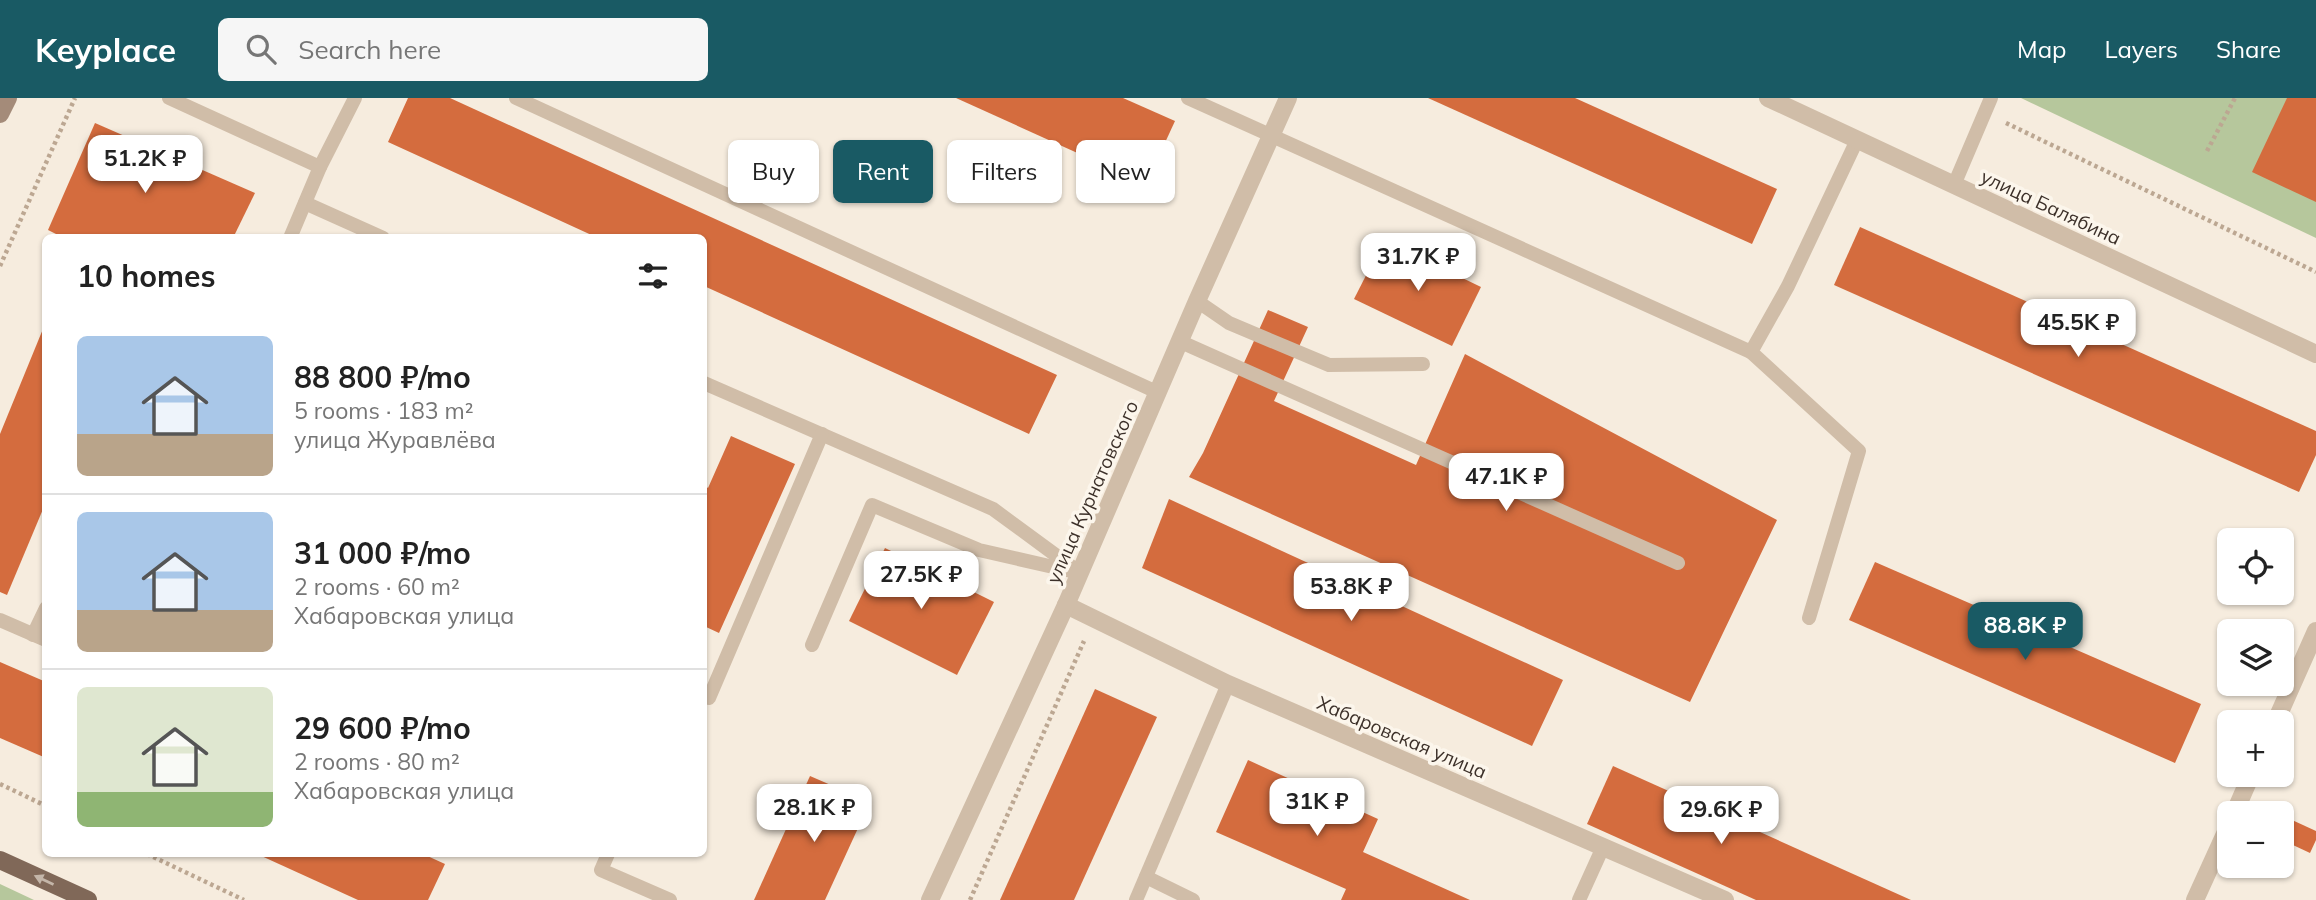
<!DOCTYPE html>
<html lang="en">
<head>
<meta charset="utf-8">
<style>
  :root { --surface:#fff; --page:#f6f6f6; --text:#222; --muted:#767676; --line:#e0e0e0; --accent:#195a64 }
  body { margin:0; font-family:Mulish,sans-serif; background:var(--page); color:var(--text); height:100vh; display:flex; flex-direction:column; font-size:26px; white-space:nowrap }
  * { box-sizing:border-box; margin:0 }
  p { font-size:23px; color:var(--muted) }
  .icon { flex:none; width:38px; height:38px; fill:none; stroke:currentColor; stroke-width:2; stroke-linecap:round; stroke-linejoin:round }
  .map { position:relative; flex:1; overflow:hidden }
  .side { position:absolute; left:42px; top:136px; width:665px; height:623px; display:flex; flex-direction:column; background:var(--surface); border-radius:10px; box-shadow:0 2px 5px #0004 }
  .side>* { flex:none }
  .guide { position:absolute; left:728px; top:42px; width:665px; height:63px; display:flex; gap:14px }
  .buttons { position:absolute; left:2217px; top:430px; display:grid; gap:14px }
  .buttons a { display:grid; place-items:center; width:77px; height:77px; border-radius:10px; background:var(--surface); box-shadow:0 2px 5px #0004; font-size:35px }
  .price { position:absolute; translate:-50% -60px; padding:0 16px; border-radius:14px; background:#fff; color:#222; font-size:23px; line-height:46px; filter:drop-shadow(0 2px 4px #0008) }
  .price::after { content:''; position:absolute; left:50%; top:42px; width:21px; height:16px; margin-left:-10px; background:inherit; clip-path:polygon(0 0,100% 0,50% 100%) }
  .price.active { background:var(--accent); color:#fff }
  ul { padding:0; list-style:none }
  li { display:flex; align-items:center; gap:21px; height:175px; padding:0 35px }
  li+li { border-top:2px solid var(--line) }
  li span { display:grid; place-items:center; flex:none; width:196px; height:140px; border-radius:10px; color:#555 }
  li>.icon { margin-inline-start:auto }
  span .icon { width:84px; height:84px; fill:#fffc; stroke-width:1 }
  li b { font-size:30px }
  h2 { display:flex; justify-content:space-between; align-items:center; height:84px; padding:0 35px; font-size:30px }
  .pill { padding:0 24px; border-radius:10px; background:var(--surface); box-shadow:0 2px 5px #0004; font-size:24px; line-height:63px }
  .pill.active { background:var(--accent); color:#fff }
  header { display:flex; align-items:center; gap:42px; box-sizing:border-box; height:98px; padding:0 35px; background:var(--accent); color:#fff }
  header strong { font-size:33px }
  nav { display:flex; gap:38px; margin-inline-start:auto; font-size:24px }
  .search { width:490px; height:63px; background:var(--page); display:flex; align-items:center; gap:18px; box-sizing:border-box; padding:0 24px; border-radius:10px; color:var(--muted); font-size:26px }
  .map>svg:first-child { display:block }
</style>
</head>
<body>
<header>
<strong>Keyplace</strong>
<div class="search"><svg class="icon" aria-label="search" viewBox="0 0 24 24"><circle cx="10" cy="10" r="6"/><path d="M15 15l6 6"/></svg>Search here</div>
<nav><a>Map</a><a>Layers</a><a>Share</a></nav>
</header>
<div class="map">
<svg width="2316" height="802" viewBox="0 0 2316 802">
  <rect width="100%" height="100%" fill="#f6ecde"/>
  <g fill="#b6c79c">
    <polygon points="2021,0 2316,0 2316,140"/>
    <polygon points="0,786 34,802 0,802"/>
  </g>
  <g fill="#d46c3e">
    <polygon points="408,0 450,0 1057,277 1029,336 704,188 704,140 598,140 388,44"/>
    <polygon points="956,0 1123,0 1175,23 1146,86"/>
    <polygon points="1428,0 1575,0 1777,91 1752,146"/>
    <polygon points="2287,0 2316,0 2316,104 2252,74"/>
    <polygon points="95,25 255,95 233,140 64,140 48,132"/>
    <polygon points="1860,129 2316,333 2316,357 2299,394 1834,187"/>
    <polygon points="1384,142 1481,189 1452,248 1354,201"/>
    <polygon points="1268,212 1308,229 1274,303 1416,367 1465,256 1777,422 1690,604 1189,379 1203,355"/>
    <polygon points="45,226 46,404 7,497 0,494 0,336"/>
    <polygon points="731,338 795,366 719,535 704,528 704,387 708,390"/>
    <polygon points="1169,401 1563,582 1532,648 1142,470"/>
    <polygon points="885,450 994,504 957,577 849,523"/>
    <polygon points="1875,464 2201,606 2175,665 1849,522"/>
    <polygon points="0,564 46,584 46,660 0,640"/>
    <polygon points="1095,591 1157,619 1074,802 1000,802"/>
    <polygon points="1248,662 1378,721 1363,754 1470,802 1341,802 1346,791 1216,734"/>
    <polygon points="1613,668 1911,802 1756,802 1587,726"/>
    <polygon points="810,678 870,704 825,802 754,802"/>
    <polygon points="2283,718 2316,733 2316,742 2310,755 2282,742"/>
    <polygon points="257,756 423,756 445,766 428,802 358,802"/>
  </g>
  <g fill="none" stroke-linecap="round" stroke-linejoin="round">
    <g stroke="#bca792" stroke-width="4.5" stroke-dasharray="3.5 3.5" stroke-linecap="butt">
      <polyline points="2006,25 2316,174"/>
      <polyline points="2207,53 2235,0"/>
      <polyline points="0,168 75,0"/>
      <polyline points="0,686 46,708"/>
      <polyline points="147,756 244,802"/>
      <polyline points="970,802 1084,543"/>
    </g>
    <g stroke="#d0bda8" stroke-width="14">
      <polyline points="169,0 320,69"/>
      <polyline points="516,0 1159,295"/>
      <polyline points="1188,0 1751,254"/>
      <polyline points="1954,87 1991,0"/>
      <polyline points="305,105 383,140"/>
      <polyline points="290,140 320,69 355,0"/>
      <polyline points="1197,203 1229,225 1329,267 1423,266"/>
      <polyline points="1181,244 1678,465"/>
      <polyline points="704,285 993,411 1080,475"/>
      <polyline points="1809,520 1859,353 1751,254 1788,188 1857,42"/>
      <polyline points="0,522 46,542"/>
      <polyline points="33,537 46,510"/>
      <polyline points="812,547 872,407 979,452 1071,473"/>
      <polyline points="704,597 709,600 822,336"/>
      <polyline points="608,756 601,772 670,802"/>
      <polyline points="1146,779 1193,802"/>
      <polyline points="1136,802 1228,586"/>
      <polyline points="1579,802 1603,749"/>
    </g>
    <g stroke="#d0bda8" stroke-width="18">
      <polyline points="1768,0 2316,256"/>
      <polyline points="1066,507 1228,586 1725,802"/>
      <polyline points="2275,625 2316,533"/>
      <polyline points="2234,716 2251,677"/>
      <polyline points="930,802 1066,507 1197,203 1288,0"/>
      <polyline points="2195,802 2230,725"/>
    </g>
    <polyline stroke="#a48b79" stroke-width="18" points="0,16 8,0"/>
    <polyline stroke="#806858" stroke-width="18" points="0,762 88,802"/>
  </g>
  <defs><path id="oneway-solid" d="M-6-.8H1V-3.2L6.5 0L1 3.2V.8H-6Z" transform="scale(1.75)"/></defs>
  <use fill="#c4b6a9" href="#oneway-solid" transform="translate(44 782) rotate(-155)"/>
  <g text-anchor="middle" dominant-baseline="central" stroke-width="7" stroke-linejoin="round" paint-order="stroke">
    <g font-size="19" fill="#3c3029" stroke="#fcf6ec">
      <text transform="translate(2051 109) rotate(25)">улица Балябина</text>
      <text transform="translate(1092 394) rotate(-66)">улица Курнатовского</text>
      <text transform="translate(1402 639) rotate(23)">Хабаровская улица</text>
    </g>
  </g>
</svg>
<div class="buttons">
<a><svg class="icon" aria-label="locate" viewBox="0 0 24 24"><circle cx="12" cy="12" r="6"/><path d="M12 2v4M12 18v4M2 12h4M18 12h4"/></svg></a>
<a><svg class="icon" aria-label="layers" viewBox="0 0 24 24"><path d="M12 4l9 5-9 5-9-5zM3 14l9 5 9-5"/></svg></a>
<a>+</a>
<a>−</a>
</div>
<b class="price" style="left:145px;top:97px">51.2K ₽</b>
<b class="price" style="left:1418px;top:195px">31.7K ₽</b>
<b class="price" style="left:2078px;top:261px">45.5K ₽</b>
<b class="price" style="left:1506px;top:415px">47.1K ₽</b>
<b class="price" style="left:921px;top:513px">27.5K ₽</b>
<b class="price" style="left:1351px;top:525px">53.8K ₽</b>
<b class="price active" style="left:2025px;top:564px">88.8K ₽</b>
<b class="price" style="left:1317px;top:740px">31K ₽</b>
<b class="price" style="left:814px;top:746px">28.1K ₽</b>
<b class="price" style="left:1721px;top:748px">29.6K ₽</b>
<div class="guide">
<a class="pill">Buy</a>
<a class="pill active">Rent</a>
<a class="pill">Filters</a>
<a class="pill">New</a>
</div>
<section class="side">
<h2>10 homes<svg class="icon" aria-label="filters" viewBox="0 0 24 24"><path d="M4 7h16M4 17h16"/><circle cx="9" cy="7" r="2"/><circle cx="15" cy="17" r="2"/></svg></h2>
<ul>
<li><span style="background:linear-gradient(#a9c7e8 70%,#b9a48a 0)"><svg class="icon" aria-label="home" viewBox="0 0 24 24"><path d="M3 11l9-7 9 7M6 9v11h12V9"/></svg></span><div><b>88 800 ₽/mo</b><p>5 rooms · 183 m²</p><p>улица Журавлёва</p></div></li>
<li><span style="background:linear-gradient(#a9c7e8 70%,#b9a48a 0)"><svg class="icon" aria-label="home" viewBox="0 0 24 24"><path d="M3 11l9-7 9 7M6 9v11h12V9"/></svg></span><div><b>31 000 ₽/mo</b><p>2 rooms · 60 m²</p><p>Хабаровская улица</p></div></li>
<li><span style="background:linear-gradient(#dfe7d0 75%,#8fb573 0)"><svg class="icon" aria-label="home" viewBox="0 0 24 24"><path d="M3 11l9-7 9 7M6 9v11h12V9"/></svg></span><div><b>29 600 ₽/mo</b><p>2 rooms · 80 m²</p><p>Хабаровская улица</p></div></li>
</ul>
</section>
</div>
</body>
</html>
